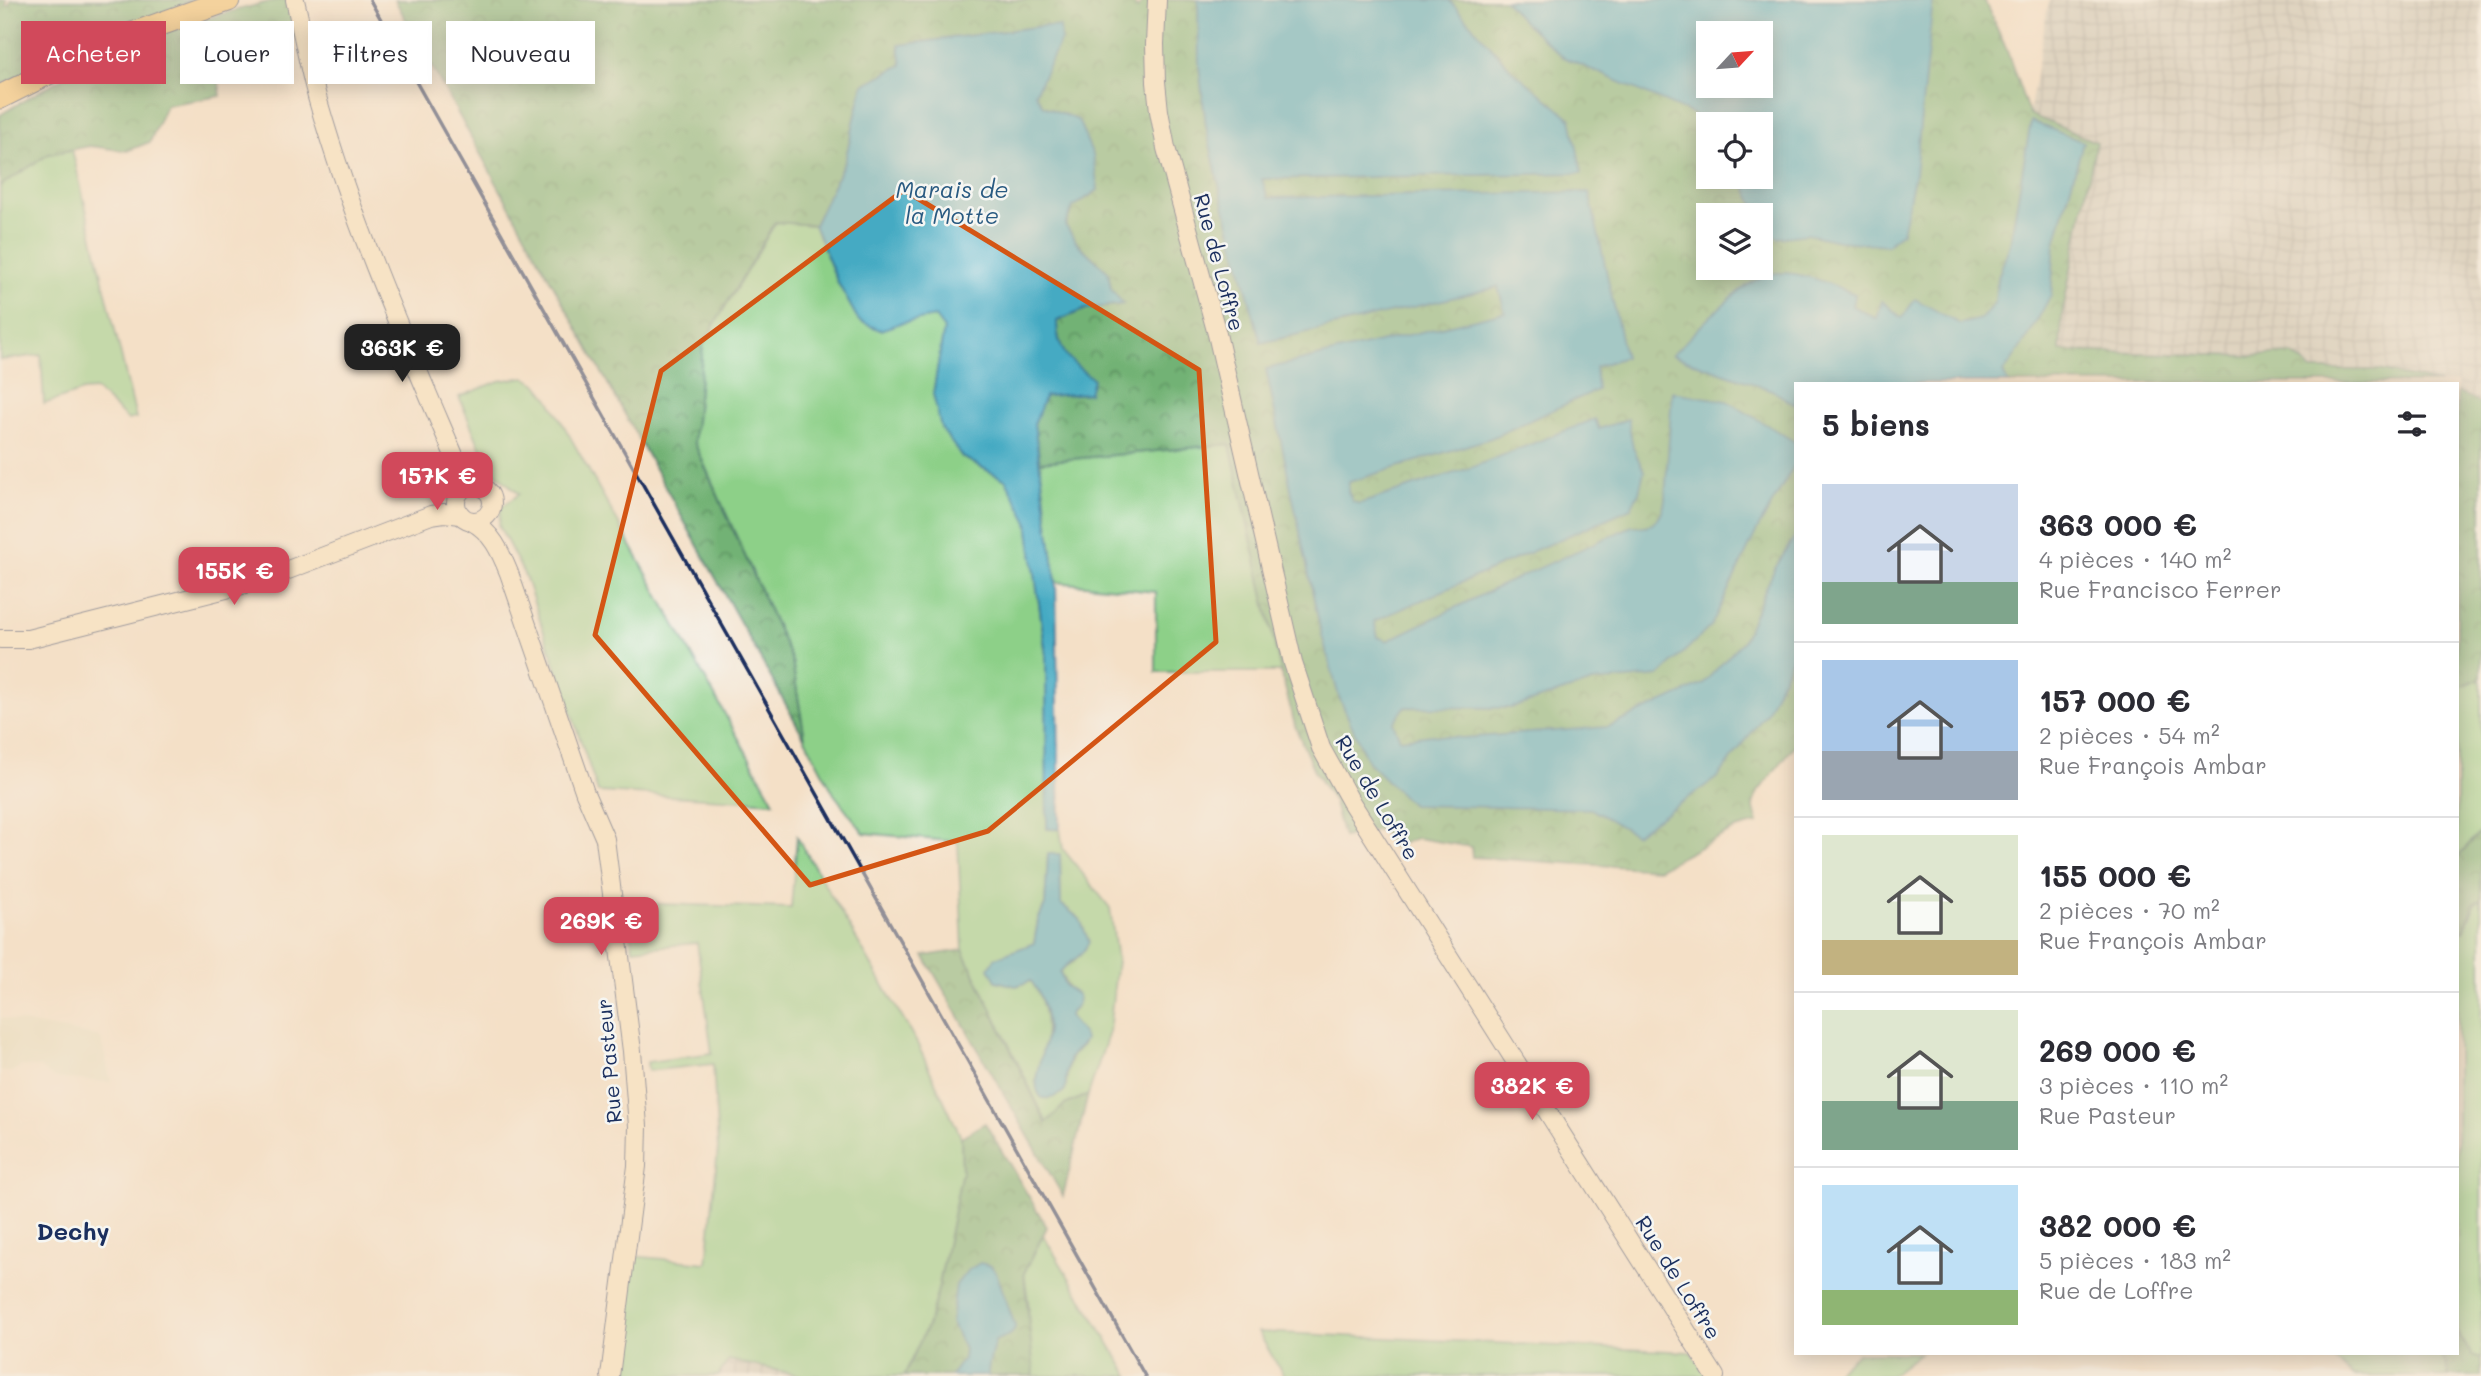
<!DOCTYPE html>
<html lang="fr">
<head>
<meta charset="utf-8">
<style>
  :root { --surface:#fff; --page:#f7f7f7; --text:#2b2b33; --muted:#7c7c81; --line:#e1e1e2; --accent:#d1495b }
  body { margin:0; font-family:Mali,sans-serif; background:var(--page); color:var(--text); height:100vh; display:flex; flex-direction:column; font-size:26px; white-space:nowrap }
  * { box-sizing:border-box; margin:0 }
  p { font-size:23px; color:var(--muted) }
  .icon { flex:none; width:38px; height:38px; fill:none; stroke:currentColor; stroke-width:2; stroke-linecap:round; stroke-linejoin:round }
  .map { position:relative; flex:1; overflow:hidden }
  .details { position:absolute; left:1794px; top:382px; width:665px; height:973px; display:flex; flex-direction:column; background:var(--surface); border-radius:0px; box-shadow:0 4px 18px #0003 }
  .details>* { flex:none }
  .banner { position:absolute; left:21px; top:21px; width:665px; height:63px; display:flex; gap:14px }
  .needle { width:46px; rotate:64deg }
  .fabs { position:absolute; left:1696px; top:21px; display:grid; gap:14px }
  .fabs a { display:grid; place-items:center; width:77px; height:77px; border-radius:0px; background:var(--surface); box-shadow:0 4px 18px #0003; font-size:35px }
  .price { position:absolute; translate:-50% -60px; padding:0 16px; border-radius:14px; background:var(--accent); color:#fff; font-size:23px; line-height:46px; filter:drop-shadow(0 2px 4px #0008) }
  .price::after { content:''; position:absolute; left:50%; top:42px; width:21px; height:16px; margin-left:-10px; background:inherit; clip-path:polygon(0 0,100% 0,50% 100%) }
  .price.current { background:#222; color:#fff }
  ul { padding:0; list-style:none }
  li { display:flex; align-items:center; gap:21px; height:175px; padding:0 28px }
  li+li { border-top:2px solid var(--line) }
  li span { display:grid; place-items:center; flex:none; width:196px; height:140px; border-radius:0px; color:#555 }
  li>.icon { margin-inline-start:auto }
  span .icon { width:84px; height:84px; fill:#fffc; stroke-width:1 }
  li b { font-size:30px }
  h2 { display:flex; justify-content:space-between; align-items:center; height:84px; padding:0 28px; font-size:30px }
  .pill { padding:0 24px; border-radius:0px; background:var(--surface); box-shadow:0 4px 18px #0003; font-size:24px; line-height:63px }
  .pill.current { background:var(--accent); color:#fff }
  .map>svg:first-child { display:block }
</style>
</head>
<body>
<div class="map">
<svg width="2481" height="1376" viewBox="0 0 2481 1376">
  <defs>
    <pattern id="industrial-grid" width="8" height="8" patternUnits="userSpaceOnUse" patternTransform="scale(1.75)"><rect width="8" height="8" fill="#c6c5b8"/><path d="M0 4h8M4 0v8" fill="none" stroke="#a0a099"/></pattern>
    <pattern id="forest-crowns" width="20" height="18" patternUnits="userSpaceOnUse" patternTransform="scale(1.75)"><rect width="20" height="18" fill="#72b274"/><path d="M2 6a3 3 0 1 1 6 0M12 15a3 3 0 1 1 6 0" fill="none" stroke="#5d9162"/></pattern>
  </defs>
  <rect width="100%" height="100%" fill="#f6f6f2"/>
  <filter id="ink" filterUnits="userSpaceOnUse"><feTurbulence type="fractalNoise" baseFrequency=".0143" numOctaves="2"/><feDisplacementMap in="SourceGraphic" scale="14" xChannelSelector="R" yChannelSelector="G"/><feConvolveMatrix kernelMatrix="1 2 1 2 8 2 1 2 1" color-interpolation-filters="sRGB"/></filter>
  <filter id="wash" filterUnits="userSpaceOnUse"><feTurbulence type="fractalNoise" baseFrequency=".00686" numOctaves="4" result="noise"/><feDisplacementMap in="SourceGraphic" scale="28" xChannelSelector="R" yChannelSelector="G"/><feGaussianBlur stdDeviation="1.57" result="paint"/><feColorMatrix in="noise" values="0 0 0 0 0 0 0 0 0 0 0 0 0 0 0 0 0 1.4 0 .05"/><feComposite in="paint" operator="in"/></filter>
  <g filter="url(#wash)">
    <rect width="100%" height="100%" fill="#f4e0c7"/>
    <polygon fill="#e3dbba" points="0,1018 100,1037 111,1082 54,1078 40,1067 21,1066 11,1072 0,1071"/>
    <g fill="url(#industrial-grid)">
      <polygon points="2049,0 2481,0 2481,404 2457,392 2457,383 2440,383 2378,370 2312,370 2291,354 2250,356 2060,352 2062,315 2029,114"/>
      <polygon points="729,1360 803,1376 718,1376"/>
    </g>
    <g fill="#8dd088" stroke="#548073" stroke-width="2" fill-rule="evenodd">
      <polygon points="72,150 136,418 128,420 96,390 83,391 44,404 41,355 0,360 0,186 49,154"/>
      <path d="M776,222L814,225L838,283L859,321L880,330L901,323L935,317L944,329L933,394L962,457L1006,480L1028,522L1046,655L1047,829H1060L1063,849L1110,908L1117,960L1109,1032L1088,1095L1064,1105L1047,1123L963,950L958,842L864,833L834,794L805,739L792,661L694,442L703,344ZM1048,854L1060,855L1061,904L1080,919L1075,961L1065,966L1060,972L1077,1006L1069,1015L1082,1046C1064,1061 1069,1069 1065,1090L1035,1081C1047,1047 1053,1012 1031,981L1016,986L996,981L995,958L1034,944L1038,920L1045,905Z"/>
      <polygon points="525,377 538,385 549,399 774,802 598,792 525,576 499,526 501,507 519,494 488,466 459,397 499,381"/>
      <polygon points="1230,444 1281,672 1156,672 1156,592 1056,582 1040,462"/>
      <polygon points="2481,678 2481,831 2457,857 2457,688"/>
      <polygon points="797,837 917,1043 961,1137 962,1171 938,1290 929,1322 904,1376 803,1376 729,1360 718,1376 620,1376 632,1256 707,1263 718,1148 713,1064 648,1071 647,1062 712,1053 697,943 633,949 626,903 791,908"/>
      <polygon points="2481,900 2481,1359 2472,1356 2457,1332 2457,934 2463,931 2476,902"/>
      <polygon points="1043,1235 1129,1376 1023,1376 1029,1307 1024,1273"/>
      <polygon points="1258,1332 1691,1352 1707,1376 1284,1376"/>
      <polygon points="1858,1353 1920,1353 1890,1376 1831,1376"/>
      <polygon points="2327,1353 2438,1353 2446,1364 2449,1376 2353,1376"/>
    </g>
    <g fill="url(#forest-crowns)" stroke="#467069" stroke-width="2" fill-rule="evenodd">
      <polygon points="0,0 6,0 6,5 9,5 11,0 192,0 0,85"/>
      <path d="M277,0H288L296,37L215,56L221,96L166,105L150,142L127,151L90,146L49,154L0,186V115C44,88 90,61 138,42C183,24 230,11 277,0Z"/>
      <path d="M395,0H1132L1137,9L1144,0H1984L2006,48L2029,114L2096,142L2062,315L2060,351L2250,356L2292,354L2312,370H2378L2440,383H1796L1795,745L1758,792L1753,804L1758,823L1733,830L1658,869L1472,857L1471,847L1417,838L1392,847L1381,829L1343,837L1333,800L1315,773L1295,726L1281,672L1230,444L1040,462L1034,424L1045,396L1089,393C1075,371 1056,349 1057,321L1086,309L1123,304L1111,289L1108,272L1078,244L1065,225L1073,207L1098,190L1078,120L1043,106L1035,93L1060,40V27L1043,26L899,45L902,65L863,85L845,161L814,225L775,222L703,344L694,442L792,661L805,739ZM1708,33H1760V86H1708ZM1708,124H1760V177H1708ZM1708,215H1760V268H1708Z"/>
      <polygon points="2457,392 2481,404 2481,678 2457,688"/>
      <polygon points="2481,831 2481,900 2476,902 2463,931 2457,934 2457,857"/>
      <polygon points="963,950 1046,1123 1064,1105 1088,1095 1063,1196 924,956"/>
      <polygon points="985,1123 1047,1227 1024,1273 1034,1373 1033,1376 904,1376 929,1322 938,1290 962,1171 961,1137"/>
      <polygon points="2457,1331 2472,1356 2481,1359 2481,1376 2449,1376 2446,1364 2438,1353 2457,1353"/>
    </g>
    <g fill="#44aac3" stroke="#306c90" stroke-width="2" fill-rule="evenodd">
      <path d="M1198,0H1449L1512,70L1571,119L1582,173L1262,179L1268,198L1589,192L1625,357L1595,367L1597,390L1491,438L1349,482L1348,491L1352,501L1359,504L1473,467L1595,419L1599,429L1628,419L1633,448L1644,471L1639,492L1631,508L1374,621L1378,637L1387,641L1500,586L1632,526C1653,529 1662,520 1665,500L1672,392L1727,401L1795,442V464L1757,530L1711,626L1659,676L1593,682L1511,708L1405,707L1393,723L1400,739L1432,735L1462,738L1608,727L1703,684L1743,641L1774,570L1795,536V652L1766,713L1718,777L1635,834L1591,809L1412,805L1368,762L1339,697L1320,628L1266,369L1505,312L1498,287L1261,343L1221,194L1206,126L1199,66Z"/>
      <path d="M1505,0H1933L1915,173L1902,232L1887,245L1839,241L1807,234L1778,238L1766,230L1741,177H1760V124H1715L1563,57L1522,20ZM1760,33V86H1708V33Z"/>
      <path d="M1043,26L1060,27L1061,40L1035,93L1043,106L1078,120L1093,155L1098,190L1073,207L1065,225L1078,244L1108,272L1111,289L1123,304L1086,309L1057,321C1056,352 1071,362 1093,379L1089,393L1045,396L1034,424L1056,582L1060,829H1047L1046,655L1028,522L1006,480L962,457L941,428L933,394L944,329L935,317L901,323L880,330L859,321L838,283L814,225L845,161L863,85L902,65L899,45Z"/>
      <path d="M2031,121L2083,142L2055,243L2051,295L2029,335L2003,373L2008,383H1796L1795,405L1772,390L1672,355C1695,333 1746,274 1777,273C1804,272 1830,284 1855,294L1853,306L1877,319L1882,301L1902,318L1915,299L1960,324L1981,319L1995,302L1997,280L2010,244Z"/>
      <path d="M1048,854H1060L1061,904L1080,919L1089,942C1079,962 1071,958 1060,972L1065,986L1078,995C1081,1004 1074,1008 1069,1015C1072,1024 1082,1029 1085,1039C1082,1047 1076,1049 1071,1056C1065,1065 1067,1080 1065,1090C1058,1097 1052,1099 1042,1098C1027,1084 1046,1050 1047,1029C1047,1012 1041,994 1031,981L1016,986L996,981L989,968L995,958L1034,943L1038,920L1045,905Z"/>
      <path d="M980,1263L991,1266L996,1272L1015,1326C1014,1337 1004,1336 995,1341C993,1348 987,1371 988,1376H951L963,1359L964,1349L951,1322L956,1285L967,1271Z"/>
    </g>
  </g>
  <g filter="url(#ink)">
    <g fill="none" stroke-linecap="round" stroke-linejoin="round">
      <g stroke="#3c4a6e" stroke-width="20">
        <g id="secondary">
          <path d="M295,0C303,34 309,70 319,104C354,226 406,343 456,460L460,479L459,492"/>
          <polyline points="1157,0 1155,44 1156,82 1159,111 1166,148 1217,334 1293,663 1321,748 1351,802 1715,1376"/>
          <circle cx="474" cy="503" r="18"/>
          <path d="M471,521C492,532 500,551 509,573L585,793L605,839L632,1051L638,1126L637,1166L610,1376"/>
          <polyline points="0,639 28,639 262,580 431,515 444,513 461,515"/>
        </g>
      </g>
      <g stroke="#3c4a6e" stroke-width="25">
        <polyline id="highway" points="0,97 110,42 228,0"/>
      </g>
      <use href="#secondary" stroke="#fbe6c3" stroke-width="18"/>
      <use href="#highway" stroke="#f4c16a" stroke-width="23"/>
      <polyline stroke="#1b2f5e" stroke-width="3.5" points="370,0 1145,1376"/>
    </g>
  </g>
  <path d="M0 0H2481V1376H0ZM904,190L1199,370L1216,642L988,831L810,885L595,635L661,371Z" fill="#f4e0c7" fill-opacity=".55" fill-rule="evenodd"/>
  <path fill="none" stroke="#d45514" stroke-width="5" stroke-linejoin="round" d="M904,190L1199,370L1216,642L988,831L810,885L595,635L661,371Z"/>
  <g text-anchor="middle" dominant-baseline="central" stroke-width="5" stroke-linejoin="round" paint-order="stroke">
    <g font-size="21" fill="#1b2f5e" stroke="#f6f6f2">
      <text transform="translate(1220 262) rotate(75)">Rue de Loffre</text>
      <text transform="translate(1378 797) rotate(59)">Rue de Loffre</text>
      <text transform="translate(608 1061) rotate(-95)">Rue Pasteur</text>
      <text transform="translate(1679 1277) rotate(58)">Rue de Loffre</text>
    </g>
    <g font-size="23" font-style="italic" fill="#295a81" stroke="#f6f6f2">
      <text x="952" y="189">Marais de<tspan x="952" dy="26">la Motte</tspan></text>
    </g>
    <g font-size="24" font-weight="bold" fill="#1b2f5e" stroke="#f6f6f2">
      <text x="73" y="1230">Dechy</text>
    </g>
  </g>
</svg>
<div class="fabs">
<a><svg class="needle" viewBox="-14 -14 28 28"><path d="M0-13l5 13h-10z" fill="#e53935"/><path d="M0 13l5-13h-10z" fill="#7c7c81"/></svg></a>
<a><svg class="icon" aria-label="locate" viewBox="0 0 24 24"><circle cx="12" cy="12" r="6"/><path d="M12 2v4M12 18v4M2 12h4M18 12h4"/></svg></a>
<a><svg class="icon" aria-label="layers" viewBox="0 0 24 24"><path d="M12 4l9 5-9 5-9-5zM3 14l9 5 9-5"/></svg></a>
</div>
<b class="price current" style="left:402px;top:384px">363K €</b>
<b class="price" style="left:437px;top:512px">157K €</b>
<b class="price" style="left:234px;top:607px">155K €</b>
<b class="price" style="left:601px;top:957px">269K €</b>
<b class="price" style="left:1532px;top:1122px">382K €</b>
<div class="banner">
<a class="pill current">Acheter</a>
<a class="pill">Louer</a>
<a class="pill">Filtres</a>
<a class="pill">Nouveau</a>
</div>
<section class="details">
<h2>5 biens<svg class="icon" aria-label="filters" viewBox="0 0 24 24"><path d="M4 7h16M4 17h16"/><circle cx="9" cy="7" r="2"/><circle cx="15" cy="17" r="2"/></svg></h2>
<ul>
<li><span style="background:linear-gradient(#c9d6e8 70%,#7fa58c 0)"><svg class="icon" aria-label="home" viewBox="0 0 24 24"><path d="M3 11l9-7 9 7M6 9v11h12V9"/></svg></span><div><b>363 000 €</b><p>4 pièces · 140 m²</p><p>Rue Francisco Ferrer</p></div></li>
<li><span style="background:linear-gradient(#a9c7e8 65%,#9aa5b1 0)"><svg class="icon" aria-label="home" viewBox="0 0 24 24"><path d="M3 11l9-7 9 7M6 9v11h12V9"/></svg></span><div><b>157 000 €</b><p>2 pièces · 54 m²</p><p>Rue François Ambar</p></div></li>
<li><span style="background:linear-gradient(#dfe7d0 75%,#c2b280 0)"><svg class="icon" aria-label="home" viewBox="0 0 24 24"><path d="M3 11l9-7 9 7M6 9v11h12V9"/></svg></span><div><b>155 000 €</b><p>2 pièces · 70 m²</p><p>Rue François Ambar</p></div></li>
<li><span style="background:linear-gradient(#dfe7d0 65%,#7fa58c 0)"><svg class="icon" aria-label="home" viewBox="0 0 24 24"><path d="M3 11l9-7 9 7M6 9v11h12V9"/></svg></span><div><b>269 000 €</b><p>3 pièces · 110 m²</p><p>Rue Pasteur</p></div></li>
<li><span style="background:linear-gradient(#bfe0f5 75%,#8fb573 0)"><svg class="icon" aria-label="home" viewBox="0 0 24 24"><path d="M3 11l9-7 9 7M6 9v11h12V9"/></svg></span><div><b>382 000 €</b><p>5 pièces · 183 m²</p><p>Rue de Loffre</p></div></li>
</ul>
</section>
</div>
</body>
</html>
